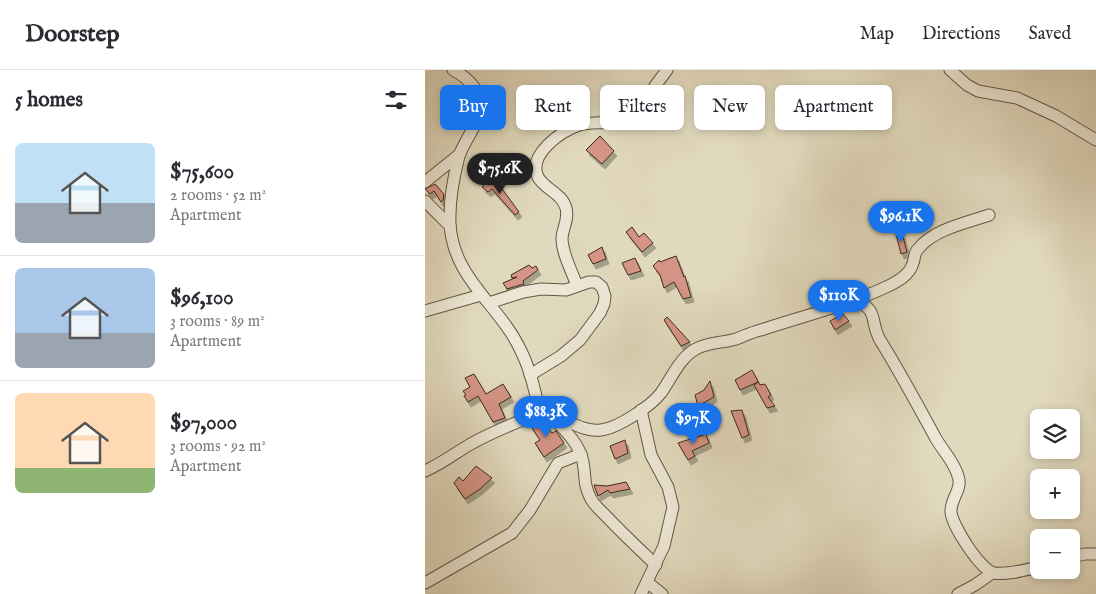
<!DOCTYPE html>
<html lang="en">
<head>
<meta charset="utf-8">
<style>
  :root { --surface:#fff; --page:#f7f7f7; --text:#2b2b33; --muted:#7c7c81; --line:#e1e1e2; --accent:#1a73e8 }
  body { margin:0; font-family:"IM FELL English",serif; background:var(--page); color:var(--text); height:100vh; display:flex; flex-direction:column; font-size:19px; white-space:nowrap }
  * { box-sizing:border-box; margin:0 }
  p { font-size:16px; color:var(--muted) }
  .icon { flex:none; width:28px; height:28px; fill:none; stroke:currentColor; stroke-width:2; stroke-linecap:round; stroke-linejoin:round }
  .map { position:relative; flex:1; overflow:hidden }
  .details { display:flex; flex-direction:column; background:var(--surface); width:425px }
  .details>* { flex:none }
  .hud { position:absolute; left:15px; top:15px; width:475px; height:45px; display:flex; gap:10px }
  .fabs { position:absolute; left:605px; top:339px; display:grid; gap:10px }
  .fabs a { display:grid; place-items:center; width:50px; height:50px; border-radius:8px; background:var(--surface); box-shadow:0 2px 8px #0003; font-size:25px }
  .price { position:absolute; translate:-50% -42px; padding:0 11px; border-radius:18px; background:var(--accent); color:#fff; font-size:16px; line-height:32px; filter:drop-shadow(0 1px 2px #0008) }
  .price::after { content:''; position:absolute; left:50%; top:30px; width:15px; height:11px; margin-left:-8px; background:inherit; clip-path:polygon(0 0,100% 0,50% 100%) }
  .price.active { background:#222; color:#fff }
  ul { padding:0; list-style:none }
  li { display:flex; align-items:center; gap:15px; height:125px; padding:0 15px }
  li+li { border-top:1px solid var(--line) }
  li span { display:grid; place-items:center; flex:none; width:140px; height:100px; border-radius:8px; color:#555 }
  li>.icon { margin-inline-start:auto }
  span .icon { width:60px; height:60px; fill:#fffc; stroke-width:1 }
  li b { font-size:21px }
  h2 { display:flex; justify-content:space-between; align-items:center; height:60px; padding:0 15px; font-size:21px }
  .chip { padding:0 18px; border-radius:8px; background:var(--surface); box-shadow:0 2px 8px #0003; font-size:18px; line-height:45px }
  .chip.active { background:var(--accent); color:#fff }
  header { display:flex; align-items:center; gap:30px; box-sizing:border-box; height:70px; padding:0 25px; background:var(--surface); border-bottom:1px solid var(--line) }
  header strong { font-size:24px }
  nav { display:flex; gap:28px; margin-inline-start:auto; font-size:18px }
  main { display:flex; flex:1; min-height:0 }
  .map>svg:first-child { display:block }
</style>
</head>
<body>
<header>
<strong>Doorstep</strong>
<nav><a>Map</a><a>Directions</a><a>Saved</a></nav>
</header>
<main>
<section class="details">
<h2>5 homes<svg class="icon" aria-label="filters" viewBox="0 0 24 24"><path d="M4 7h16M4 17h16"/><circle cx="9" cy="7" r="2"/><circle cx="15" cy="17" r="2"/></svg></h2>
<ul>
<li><span style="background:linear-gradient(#bfe0f5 60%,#9aa5b1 0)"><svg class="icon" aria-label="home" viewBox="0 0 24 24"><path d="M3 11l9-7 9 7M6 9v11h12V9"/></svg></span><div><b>$75,600</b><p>2 rooms · 52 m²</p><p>Apartment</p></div></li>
<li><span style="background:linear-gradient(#a9c7e8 65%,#9aa5b1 0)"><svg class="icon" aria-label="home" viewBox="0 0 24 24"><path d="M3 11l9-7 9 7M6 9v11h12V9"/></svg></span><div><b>$96,100</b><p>3 rooms · 89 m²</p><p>Apartment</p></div></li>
<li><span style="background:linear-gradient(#ffd9b3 75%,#8fb573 0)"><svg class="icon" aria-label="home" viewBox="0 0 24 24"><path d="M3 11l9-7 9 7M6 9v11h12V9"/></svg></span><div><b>$97,000</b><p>3 rooms · 92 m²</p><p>Apartment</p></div></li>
</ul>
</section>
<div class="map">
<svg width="671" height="524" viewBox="0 0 671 524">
  <defs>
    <filter id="shadow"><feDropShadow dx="3" dy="5" stdDeviation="0" flood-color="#0004"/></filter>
  </defs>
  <rect width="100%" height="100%" fill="#e1d9bd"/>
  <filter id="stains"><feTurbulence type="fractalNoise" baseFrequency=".004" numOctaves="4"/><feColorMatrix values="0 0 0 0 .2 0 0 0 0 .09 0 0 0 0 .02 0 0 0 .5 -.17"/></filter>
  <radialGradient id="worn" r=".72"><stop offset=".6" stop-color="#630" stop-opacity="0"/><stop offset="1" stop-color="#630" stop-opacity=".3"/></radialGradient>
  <g fill="#d59485" stroke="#3b2b1b" filter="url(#shadow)">
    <polygon points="147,18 152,25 136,35 131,28"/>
    <polygon points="422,20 424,23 429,20 434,27 423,34 416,24"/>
    <polygon points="175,66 189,81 177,94 161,80"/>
    <polygon points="70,109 94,142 90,145 67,119 63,122 57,117 63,110 66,113"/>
    <polygon points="10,114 19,124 18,130 16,132 9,121 5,124 0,119"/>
    <polygon points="207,157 214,167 219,163 228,173 217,182 201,162"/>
    <polygon points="477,163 482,182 476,184 471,164"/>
    <polygon points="177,177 181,189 168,194 163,185"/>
    <polygon points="251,186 259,207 260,206 266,227 258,229 249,212 239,218 235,205 228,196 234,190 235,192"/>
    <polygon points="210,188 216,201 203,205 197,193"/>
    <polygon points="104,195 107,198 111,196 113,200 98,211 99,214 82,219 78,213 92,207 87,208 86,205"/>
    <polygon points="418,244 424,251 410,260 405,251"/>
    <polygon points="242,247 265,272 256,276 239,250"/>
    <polygon points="327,300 335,315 340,314 346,325 343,327 350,336 342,338 329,315 333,312 315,320 310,310"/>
    <polygon points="49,304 61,324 78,314 86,327 74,334 80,348 68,352 53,326 43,332 39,326 41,325 38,321 45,317 40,308"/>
    <polygon points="285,311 289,327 273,336 270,325 279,320"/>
    <polygon points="317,340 324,365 317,368 306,341"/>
    <polygon points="116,351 118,351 127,363 131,361 139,373 119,387 110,373 115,370 105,355"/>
    <polygon points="281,364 284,373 267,381 270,386 263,390 253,373"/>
    <polygon points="200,370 203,383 190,389 185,376"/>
    <polygon points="51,396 67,408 55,419 40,429 29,413 34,407 38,411"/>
    <polygon points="201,412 205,419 185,423 183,420 173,426 169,415 182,416"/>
  </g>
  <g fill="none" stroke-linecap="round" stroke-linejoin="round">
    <g stroke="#645644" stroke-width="13">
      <g id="minor">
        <path d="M28,0C44,8 61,25 54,45C49,60 39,72 34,86C28,109 24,130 25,154C28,209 75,235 96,281C106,301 110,322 115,343"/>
        <polyline points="525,0 542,15 553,21 592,28 631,46 671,70"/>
        <polyline points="0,112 35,84"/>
        <polyline points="0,131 25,156"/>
        <path d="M152,216C147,201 137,184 137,168C138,157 144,149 141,138C137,123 119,119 113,107C102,85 136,61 154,55C171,51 191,53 208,53L220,47L224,31L230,16L242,0"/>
        <path d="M429,230C455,240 444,250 455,270C475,302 492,334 510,367C517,380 529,391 533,406C538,419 525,429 526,442C527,455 555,500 569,503C583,505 600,500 614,497"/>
        <polyline points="64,233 98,222 116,219 141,220 164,212 171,212 177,217 180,226 179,234 175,243 155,270 136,286 105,305"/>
        <polyline points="0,241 56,225"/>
        <polyline points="216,340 226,385 243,417 248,437 239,476 216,524"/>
        <path d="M126,346C138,358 155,374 158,392C161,407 158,414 166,429C170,436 176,441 181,446C197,463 214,479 231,495"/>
        <path d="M0,401C16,394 29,384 44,375C66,362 90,353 115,343C137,343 154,363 176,360C193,358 226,336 236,323C246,309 255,287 271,279C283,272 298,273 311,269C319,266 327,262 336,260C378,246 421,236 461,217C472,212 485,205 488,193C490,188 489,183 493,179C509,159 541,153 564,145"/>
        <polyline points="646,487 660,484 671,484"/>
        <polyline points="222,512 237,524"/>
        <polyline points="0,513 87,463 105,440 133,393 156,384"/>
        <polyline points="533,524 550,515 567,503"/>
      </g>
    </g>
    <use href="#minor" stroke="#ece6d4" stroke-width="11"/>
  </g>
  <rect width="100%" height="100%" filter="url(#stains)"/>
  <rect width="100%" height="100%" fill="url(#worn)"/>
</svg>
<div class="fabs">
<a><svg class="icon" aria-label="layers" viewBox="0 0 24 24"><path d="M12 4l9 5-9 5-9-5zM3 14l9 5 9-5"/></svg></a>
<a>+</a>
<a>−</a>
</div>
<b class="price active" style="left:75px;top:125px">$75.6K</b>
<b class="price" style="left:476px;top:173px">$96.1K</b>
<b class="price" style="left:414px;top:252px">$110K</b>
<b class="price" style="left:121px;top:368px">$88.3K</b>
<b class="price" style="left:268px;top:375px">$97K</b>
<div class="hud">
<a class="chip active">Buy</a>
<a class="chip">Rent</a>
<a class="chip">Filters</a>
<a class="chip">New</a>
<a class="chip">Apartment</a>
</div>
</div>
</main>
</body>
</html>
